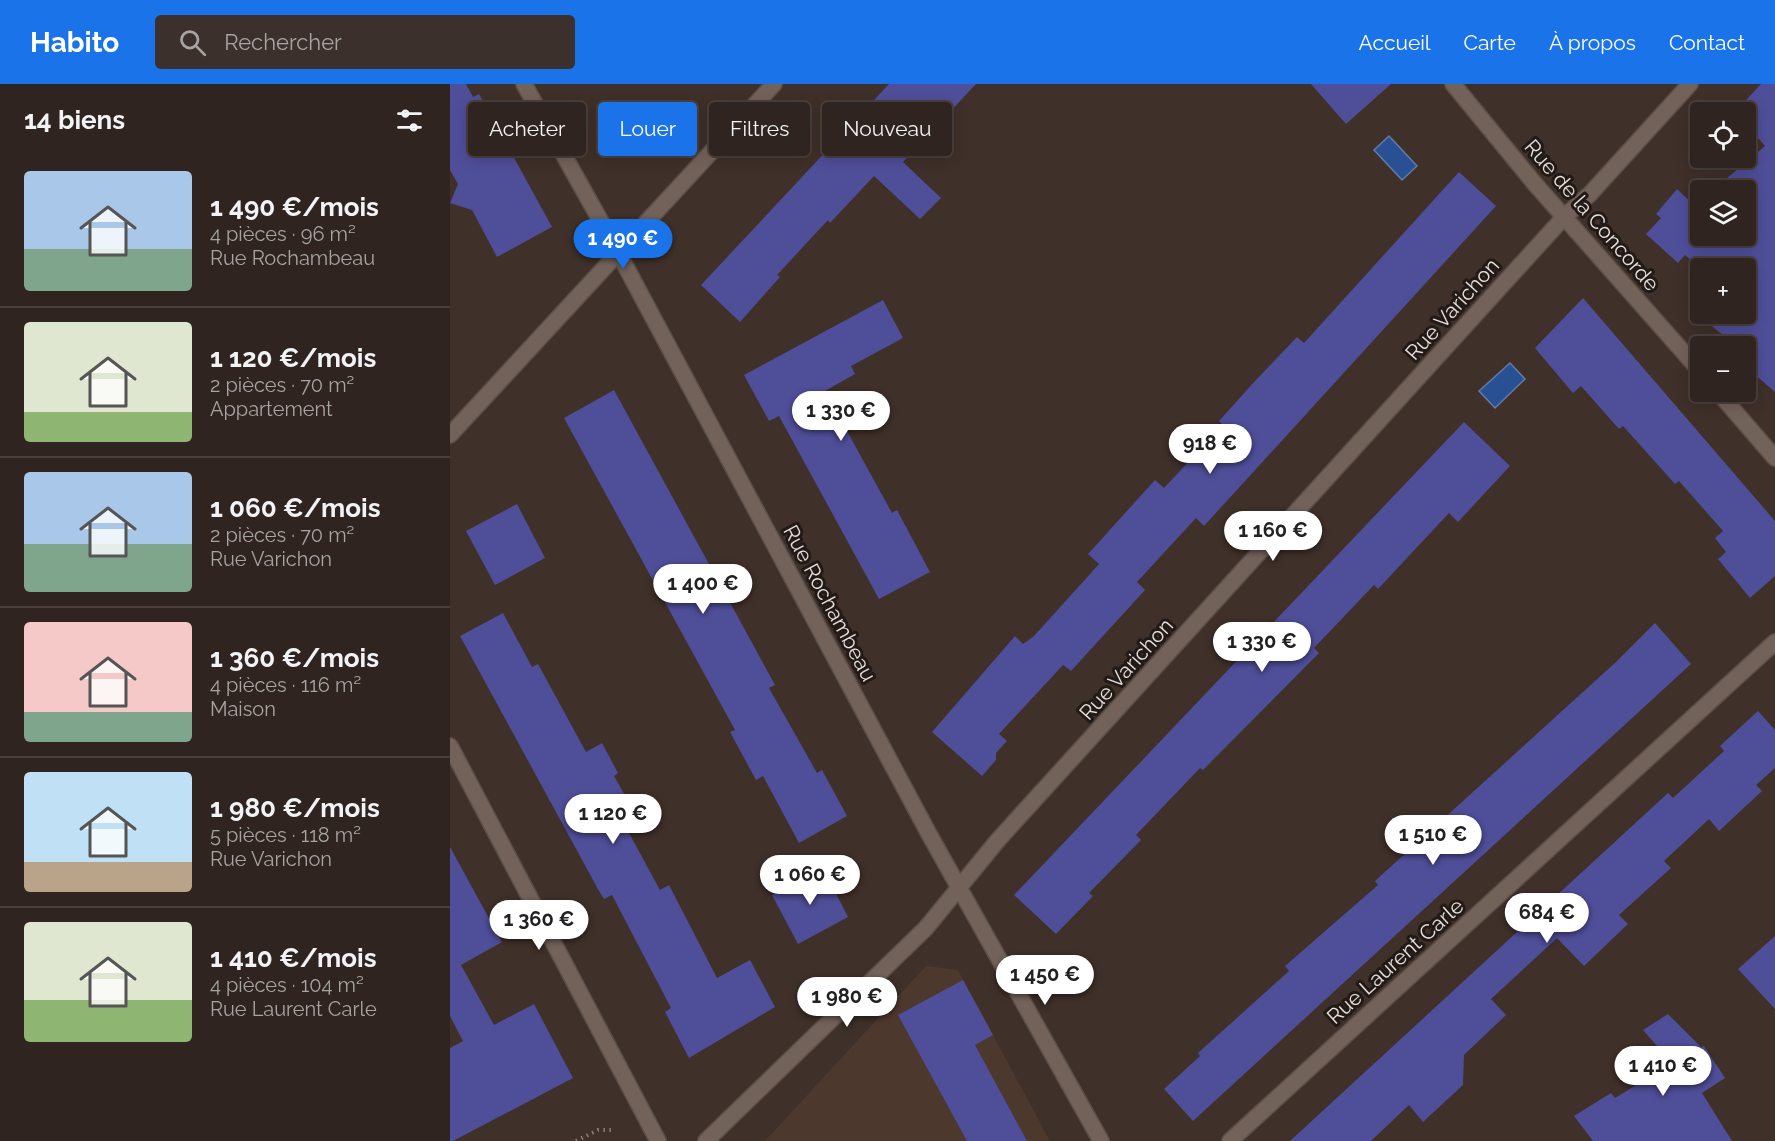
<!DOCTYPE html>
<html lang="fr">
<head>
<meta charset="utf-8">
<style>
  :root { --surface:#2f241f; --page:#3b302c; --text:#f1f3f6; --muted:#a7a4a4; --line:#4a413d; --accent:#1a73e8 }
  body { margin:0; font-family:Raleway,sans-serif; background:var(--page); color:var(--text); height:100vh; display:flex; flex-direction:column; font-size:22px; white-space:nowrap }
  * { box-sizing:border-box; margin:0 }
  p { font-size:20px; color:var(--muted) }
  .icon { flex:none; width:33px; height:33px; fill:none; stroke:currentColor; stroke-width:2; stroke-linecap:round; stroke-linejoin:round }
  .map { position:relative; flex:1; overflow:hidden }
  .details { display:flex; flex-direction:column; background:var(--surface); width:450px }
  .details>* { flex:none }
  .guide { position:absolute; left:18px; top:18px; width:570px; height:54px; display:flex; gap:12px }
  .fabs { position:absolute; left:1240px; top:18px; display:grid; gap:12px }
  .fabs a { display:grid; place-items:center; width:66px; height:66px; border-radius:6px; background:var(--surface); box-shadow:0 3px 15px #0003,0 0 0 2px var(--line); font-size:30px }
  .price { position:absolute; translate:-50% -51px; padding:0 14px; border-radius:21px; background:#fff; color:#222; font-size:20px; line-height:39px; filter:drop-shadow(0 2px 3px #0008) }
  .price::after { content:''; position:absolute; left:50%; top:36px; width:18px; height:14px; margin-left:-9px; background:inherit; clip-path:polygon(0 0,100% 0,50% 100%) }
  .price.selected { background:var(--accent); color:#fff }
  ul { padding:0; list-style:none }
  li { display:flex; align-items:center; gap:18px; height:150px; padding:0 24px }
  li+li { border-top:2px solid var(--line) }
  li span { display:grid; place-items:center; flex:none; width:168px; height:120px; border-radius:6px; color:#555 }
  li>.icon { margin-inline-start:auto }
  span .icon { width:72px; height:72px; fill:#fffc; stroke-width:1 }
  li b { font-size:26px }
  h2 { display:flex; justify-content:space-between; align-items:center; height:72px; padding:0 24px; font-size:26px }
  .pill { padding:0 21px; border-radius:6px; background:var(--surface); box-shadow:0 3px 15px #0003,0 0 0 2px var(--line); font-size:21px; line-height:54px }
  .pill.selected { background:var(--accent); color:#fff }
  header { display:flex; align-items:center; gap:36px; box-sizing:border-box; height:84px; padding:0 30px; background:var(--accent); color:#fff }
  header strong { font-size:28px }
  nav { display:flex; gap:33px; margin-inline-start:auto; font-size:21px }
  .search { width:420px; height:54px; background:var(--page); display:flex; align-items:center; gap:15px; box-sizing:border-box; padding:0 21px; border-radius:6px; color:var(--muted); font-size:22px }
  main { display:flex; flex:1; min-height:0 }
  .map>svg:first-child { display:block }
</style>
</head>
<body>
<header>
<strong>Habito</strong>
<div class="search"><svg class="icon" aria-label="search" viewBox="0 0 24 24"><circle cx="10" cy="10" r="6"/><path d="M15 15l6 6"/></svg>Rechercher</div>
<nav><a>Accueil</a><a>Carte</a><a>À propos</a><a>Contact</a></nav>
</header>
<main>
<section class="details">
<h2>14 biens<svg class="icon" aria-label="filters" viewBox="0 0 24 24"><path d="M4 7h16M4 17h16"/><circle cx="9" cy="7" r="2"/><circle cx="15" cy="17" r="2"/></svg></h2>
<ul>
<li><span style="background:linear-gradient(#a9c7e8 65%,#7fa58c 0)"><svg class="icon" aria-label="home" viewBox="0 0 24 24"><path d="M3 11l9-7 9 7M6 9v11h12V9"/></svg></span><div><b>1 490 €/mois</b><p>4 pièces · 96 m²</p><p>Rue Rochambeau</p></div></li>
<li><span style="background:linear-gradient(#dfe7d0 75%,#8fb573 0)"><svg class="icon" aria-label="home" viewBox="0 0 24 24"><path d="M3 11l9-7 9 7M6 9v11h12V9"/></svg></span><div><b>1 120 €/mois</b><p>2 pièces · 70 m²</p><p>Appartement</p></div></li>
<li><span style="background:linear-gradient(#a9c7e8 60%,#7fa58c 0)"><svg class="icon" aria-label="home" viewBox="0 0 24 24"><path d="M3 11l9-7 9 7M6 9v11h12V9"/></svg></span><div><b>1 060 €/mois</b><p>2 pièces · 70 m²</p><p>Rue Varichon</p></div></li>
<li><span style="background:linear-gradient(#f6c9c9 75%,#7fa58c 0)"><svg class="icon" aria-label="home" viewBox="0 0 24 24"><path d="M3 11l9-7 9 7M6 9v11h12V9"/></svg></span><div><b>1 360 €/mois</b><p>4 pièces · 116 m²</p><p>Maison</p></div></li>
<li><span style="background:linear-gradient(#bfe0f5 75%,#b9a48a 0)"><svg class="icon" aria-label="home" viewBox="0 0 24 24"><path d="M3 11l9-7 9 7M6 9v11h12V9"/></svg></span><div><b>1 980 €/mois</b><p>5 pièces · 118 m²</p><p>Rue Varichon</p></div></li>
<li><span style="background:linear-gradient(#dfe7d0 65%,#8fb573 0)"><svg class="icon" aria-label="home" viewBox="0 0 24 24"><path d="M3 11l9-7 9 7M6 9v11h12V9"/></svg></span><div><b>1 410 €/mois</b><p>4 pièces · 104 m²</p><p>Rue Laurent Carle</p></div></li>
</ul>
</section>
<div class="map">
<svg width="1325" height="1057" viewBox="0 0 1325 1057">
  <rect width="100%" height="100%" fill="#3f3029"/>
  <polygon fill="#4d382e" points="476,882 508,886 600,1057 315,1057"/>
  <g fill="#2a5094" stroke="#637ba9" stroke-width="1.5">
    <polygon points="939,52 967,82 952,96 924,66"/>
    <polygon points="1060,279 1075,295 1045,324 1029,307"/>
  </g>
  <g fill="#4f4e99">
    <polygon points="0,0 16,0 23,13 29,10 102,143 47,173 22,126 0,119 8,100 0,86"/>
    <polygon points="439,0 526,0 453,78 491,114 470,135 424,92 380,139 378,136 327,191 330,193 290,238 251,201"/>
    <polygon points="861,0 941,0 896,40"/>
    <polygon points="1311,0 1325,0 1325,308 1296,283 1296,262 1287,262 1258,239 1266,230 1296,230 1296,184 1251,185 1235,171 1228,179 1196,150 1211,134 1206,130 1227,105 1245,122 1251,117 1251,152 1296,152 1296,106 1263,106 1315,62 1296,40 1296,28 1285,28"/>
    <polygon points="1009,88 1046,122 754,442 746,434 687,498 695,506 621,587 613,581 549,650 557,657 546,669 546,676 532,692 482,648 565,552 573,560 584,552 649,480 638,470 705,396 714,404 773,341 769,337 805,297 847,253 854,259"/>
    <polygon points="1133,214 1325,437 1325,492 1300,514 1268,475 1276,468 1265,454 1273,447 1229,397 1225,400 1173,342 1169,345 1131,302 1123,309 1085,264"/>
    <polygon points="433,216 453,254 401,282 405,290 375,307 442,429 447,426 480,488 429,515 329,332 319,337 294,291"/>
    <polygon points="164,306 325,601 319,604 367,689 372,686 397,732 349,759 313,692 306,696 280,648 285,646 114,334"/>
    <polygon points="1014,338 1060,382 1008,438 999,429 928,505 924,501 864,564 869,569 753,686 750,684 686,751 691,756 639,809 643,812 606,850 564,811"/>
    <polygon points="67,420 95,474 45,501 16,447"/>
    <polygon points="53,529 82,583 88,580 136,668 152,659 168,689 164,692 187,733 174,740 210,806 219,801 267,894 300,876 325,923 239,974 215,928 221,924 162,811 154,815 149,807 10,552"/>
    <polygon points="1205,539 1241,580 743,1037 714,1005 750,972 748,969 839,887 835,882 928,801 925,797 1166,578"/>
    <polygon points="1308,627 1325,646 1325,684 1306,701 1312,707 1269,747 1259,735 1214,777 1221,784 1169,831 1178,840 1134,882 1107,854 1041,915 1056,931 1014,971 1013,1001 973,1038 959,1021 921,1057 840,1057 1218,709 1223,714 1274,667 1270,662"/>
    <polygon points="0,763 52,858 11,881 44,941 84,920 123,994 3,1057 0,1057 0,964 13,957 0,932"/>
    <polygon points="373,784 398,833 348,860 322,811"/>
    <polygon points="1325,852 1325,925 1288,885"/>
    <polygon points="513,896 543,951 525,961 577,1057 517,1057 448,931"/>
    <polygon points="1218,930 1251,963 1254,962 1275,994 1252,1009 1282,1057 1143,1057 1124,1032 1161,1009 1165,1014 1222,979 1193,946"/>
  </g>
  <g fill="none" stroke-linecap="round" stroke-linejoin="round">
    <g stroke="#5c4f4a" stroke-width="18">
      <g id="minor">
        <polyline points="74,0 168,168 479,750 651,1057"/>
        <polyline points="1003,0 1085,100 1251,288"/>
        <polyline points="1268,308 1325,374"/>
        <polyline points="0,351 324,0"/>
        <polyline points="0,662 208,1057"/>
        <polyline points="256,1057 476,844 548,756 1115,132 1140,110 1240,0"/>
        <polyline points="780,1057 1325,558"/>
      </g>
    </g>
    <polyline stroke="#8c7f7a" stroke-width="4" stroke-dasharray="1.5 4.5" stroke-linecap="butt" points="126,1057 148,1046 163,1046"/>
    <use href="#minor" stroke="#73625a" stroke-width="15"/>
  </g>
  <g text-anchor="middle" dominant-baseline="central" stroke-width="6" stroke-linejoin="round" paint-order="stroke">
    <g font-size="21" fill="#e8deda" stroke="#211a17">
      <text transform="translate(1142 131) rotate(49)">Rue de la Concorde</text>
      <text transform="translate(1002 225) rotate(-48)">Rue Varichon</text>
      <text transform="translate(380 519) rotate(62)">Rue Rochambeau</text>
      <text transform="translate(676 585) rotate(-48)">Rue Varichon</text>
      <text transform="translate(945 877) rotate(-42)">Rue Laurent Carle</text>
    </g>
  </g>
</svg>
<div class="fabs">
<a><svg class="icon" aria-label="locate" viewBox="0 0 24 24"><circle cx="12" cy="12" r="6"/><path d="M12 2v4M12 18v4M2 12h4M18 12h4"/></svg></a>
<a><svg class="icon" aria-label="layers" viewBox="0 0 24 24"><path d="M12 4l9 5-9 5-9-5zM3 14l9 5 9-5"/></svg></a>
<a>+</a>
<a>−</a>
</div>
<b class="price selected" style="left:173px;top:186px">1 490 €</b>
<b class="price" style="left:391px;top:358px">1 330 €</b>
<b class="price" style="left:760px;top:391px">918 €</b>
<b class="price" style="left:823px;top:478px">1 160 €</b>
<b class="price" style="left:253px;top:531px">1 400 €</b>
<b class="price" style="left:812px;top:589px">1 330 €</b>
<b class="price" style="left:163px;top:761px">1 120 €</b>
<b class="price" style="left:983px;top:782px">1 510 €</b>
<b class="price" style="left:360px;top:822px">1 060 €</b>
<b class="price" style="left:1097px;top:860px">684 €</b>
<b class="price" style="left:89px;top:867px">1 360 €</b>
<b class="price" style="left:595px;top:922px">1 450 €</b>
<b class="price" style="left:397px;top:944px">1 980 €</b>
<b class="price" style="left:1213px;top:1013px">1 410 €</b>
<div class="guide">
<a class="pill">Acheter</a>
<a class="pill selected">Louer</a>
<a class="pill">Filtres</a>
<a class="pill">Nouveau</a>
</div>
</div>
</main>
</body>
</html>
